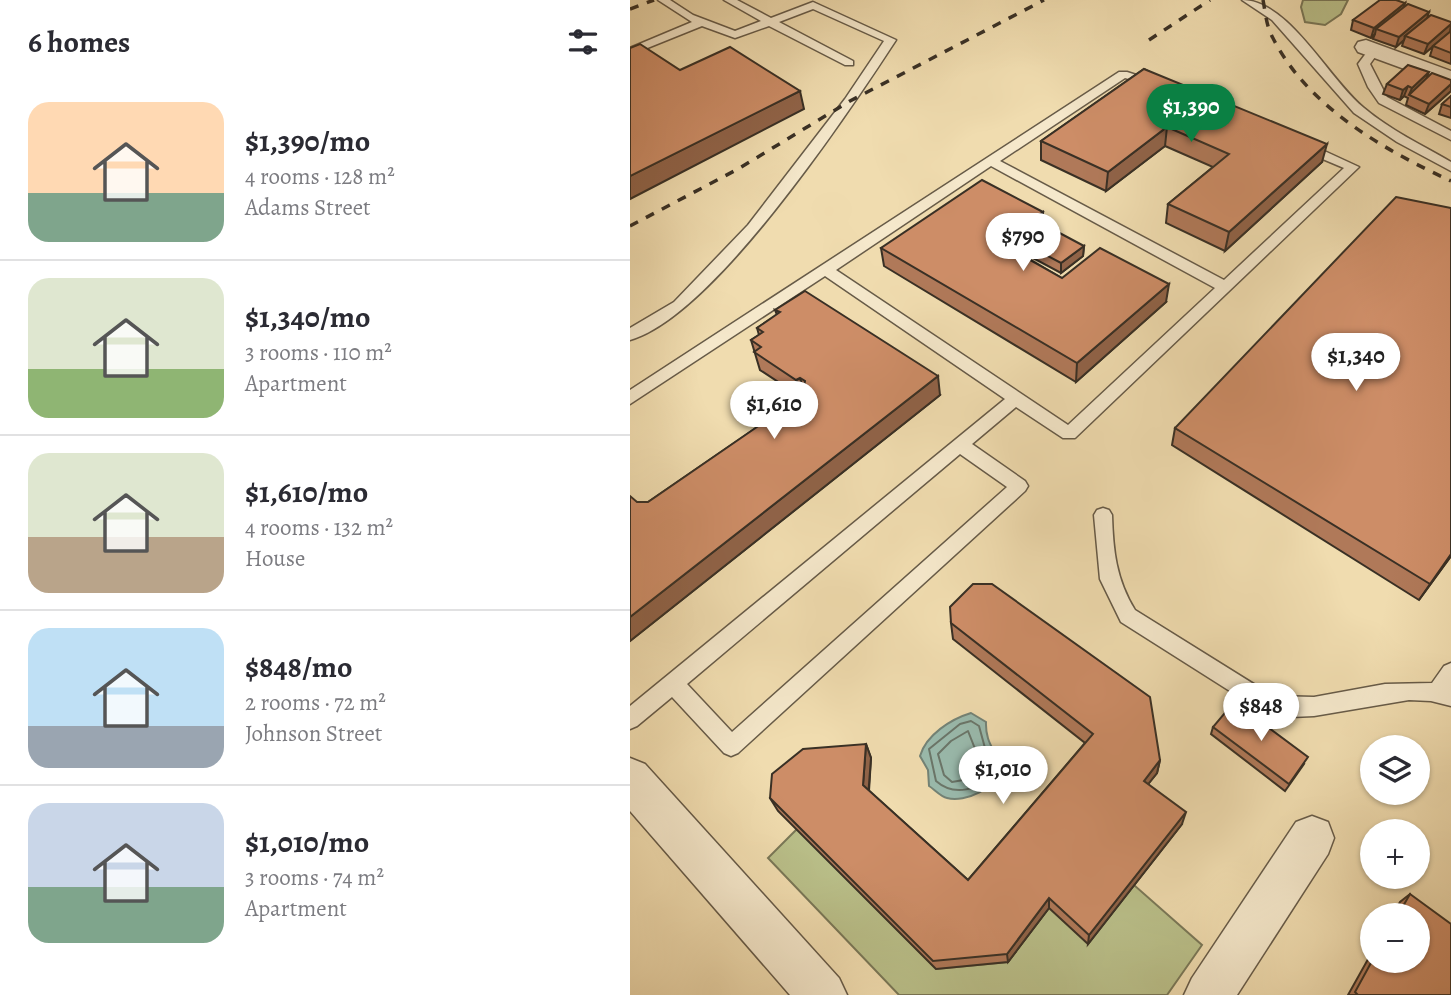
<!DOCTYPE html>
<html lang="en">
<head>
<meta charset="utf-8">
<style>
  :root { --surface:#fff; --page:#f7f7f7; --text:#2b2b33; --muted:#7c7c81; --line:#e1e1e2; --accent:#0b8043 }
  body { margin:0; font-family:Alegreya,serif; background:var(--page); color:var(--text); height:100vh; display:flex; flex-direction:column; font-size:26px; white-space:nowrap }
  * { box-sizing:border-box; margin:0 }
  p { font-size:23px; color:var(--muted) }
  .icon { flex:none; width:38px; height:38px; fill:none; stroke:currentColor; stroke-width:2; stroke-linecap:round; stroke-linejoin:round }
  .map { position:relative; flex:1; overflow:hidden }
  .details { display:flex; flex-direction:column; background:var(--surface); width:630px }
  .details>* { flex:none }
  .fabs { position:absolute; left:730px; top:735px; display:grid; gap:14px }
  .fabs a { display:grid; place-items:center; width:70px; height:70px; border-radius:50%; background:var(--surface); box-shadow:0 2px 5px #0004; font-size:35px }
  .price { position:absolute; translate:-50% -60px; padding:0 16px; border-radius:24px; background:#fff; color:#222; font-size:23px; line-height:46px; filter:drop-shadow(0 2px 4px #0008) }
  .price::after { content:''; position:absolute; left:50%; top:42px; width:21px; height:16px; margin-left:-10px; background:inherit; clip-path:polygon(0 0,100% 0,50% 100%) }
  .price.active { background:var(--accent); color:#fff }
  ul { padding:0; list-style:none }
  li { display:flex; align-items:center; gap:21px; height:175px; padding:0 28px }
  li+li { border-top:2px solid var(--line) }
  li span { display:grid; place-items:center; flex:none; width:196px; height:140px; border-radius:21px; color:#555 }
  li>.icon { margin-inline-start:auto }
  span .icon { width:84px; height:84px; fill:#fffc; stroke-width:1 }
  li b { font-size:30px }
  h2 { display:flex; justify-content:space-between; align-items:center; height:84px; padding:0 28px; font-size:30px }
  main { display:flex; flex:1; min-height:0 }
  .map>svg:first-child { display:block }
</style>
</head>
<body>
<main>
<section class="details">
<h2>6 homes<svg class="icon" aria-label="filters" viewBox="0 0 24 24"><path d="M4 7h16M4 17h16"/><circle cx="9" cy="7" r="2"/><circle cx="15" cy="17" r="2"/></svg></h2>
<ul>
<li><span style="background:linear-gradient(#ffd9b3 65%,#7fa58c 0)"><svg class="icon" aria-label="home" viewBox="0 0 24 24"><path d="M3 11l9-7 9 7M6 9v11h12V9"/></svg></span><div><b>$1,390/mo</b><p>4 rooms · 128 m²</p><p>Adams Street</p></div></li>
<li><span style="background:linear-gradient(#dfe7d0 65%,#8fb573 0)"><svg class="icon" aria-label="home" viewBox="0 0 24 24"><path d="M3 11l9-7 9 7M6 9v11h12V9"/></svg></span><div><b>$1,340/mo</b><p>3 rooms · 110 m²</p><p>Apartment</p></div></li>
<li><span style="background:linear-gradient(#dfe7d0 60%,#b9a48a 0)"><svg class="icon" aria-label="home" viewBox="0 0 24 24"><path d="M3 11l9-7 9 7M6 9v11h12V9"/></svg></span><div><b>$1,610/mo</b><p>4 rooms · 132 m²</p><p>House</p></div></li>
<li><span style="background:linear-gradient(#bfe0f5 70%,#9aa5b1 0)"><svg class="icon" aria-label="home" viewBox="0 0 24 24"><path d="M3 11l9-7 9 7M6 9v11h12V9"/></svg></span><div><b>$848/mo</b><p>2 rooms · 72 m²</p><p>Johnson Street</p></div></li>
<li><span style="background:linear-gradient(#c9d6e8 60%,#7fa58c 0)"><svg class="icon" aria-label="home" viewBox="0 0 24 24"><path d="M3 11l9-7 9 7M6 9v11h12V9"/></svg></span><div><b>$1,010/mo</b><p>3 rooms · 74 m²</p><p>Apartment</p></div></li>
</ul>
</section>
<div class="map">
<svg width="821" height="995" viewBox="0 0 821 995">
  <rect width="100%" height="100%" fill="#f0dcaf"/>
  <filter id="stains"><feTurbulence type="fractalNoise" baseFrequency=".00286" numOctaves="4"/><feColorMatrix values="0 0 0 0 .2 0 0 0 0 .09 0 0 0 0 .02 0 0 0 .5 -.17"/></filter>
  <radialGradient id="worn" r=".72"><stop offset=".6" stop-color="#630" stop-opacity="0"/><stop offset="1" stop-color="#630" stop-opacity=".3"/></radialGradient>
  <g fill="#bac08a" stroke="#7a7858" stroke-width="2">
    <polygon points="673,0 718,0 711,14 695,25 675,22 671,7"/>
    <polygon points="167,829 306,969 378,962 419,908 504,885 572,945 537,995 269,995 138,858"/>
  </g>
  <path fill="#9abbae" stroke="#738377" stroke-width="2" d="M341,713L356,722C355,746 369,752 369,768C368,788 335,803 317,798C311,797 304,789 299,786L298,770L290,756C296,735 321,719 341,713Z"/>
  <g fill="none" stroke-linecap="round" stroke-linejoin="round">
    <g stroke="#6a766a" stroke-width="2">
      <path d="M341,721L349,726L361,770C351,792 323,796 306,781L299,749L330,724Z"/>
      <polygon points="338,731 353,769 339,779 322,782 314,775 308,754 321,741"/>
    </g>
    <g stroke="#675b48" stroke-width="3">
      <g id="lane">
        <path d="M28,0H40L63,15L105,31L131,21L94,0H107L141,18L183,2L266,40C217,115 83,316 0,340V328L44,302L118,225L215,99L254,41L183,9L149,22L223,61V65H215L139,26L105,38L72,26L0,55V48L62,22Z"/>
        <path d="M612,0C659,0 699,80 734,108C760,130 792,145 821,162V171L767,142L724,113L642,20Z"/>
        <polygon points="744,47 750,50 740,64 757,97 821,131 821,140 749,103 738,87 728,64 740,48"/>
        <path d="M489,72H497L531,83L525,86L495,78L370,161L594,280L714,168L669,149V143H677L729,167L445,438H433L386,407L342,444L395,481L398,486L395,491L108,753L101,756L94,753L42,697L7,726L0,729V706L375,399L195,276L0,404V390ZM361,166L585,288L438,425L206,270ZM330,454L377,487L102,732L57,684Z"/>
        <path d="M473,508L479,510L482,515C483,550 486,579 505,610L643,696L684,697L755,684L802,683L814,666L821,663V706L801,701L779,700L684,716L661,717L633,712L491,622L470,579L464,515L467,510Z"/>
      </g>
    </g>
    <g stroke="#675b48" stroke-width="3">
      <g id="street">
        <polygon points="736,40 821,71 821,86 728,52 725,47 728,42"/>
        <polygon points="0,758 15,764 209,978 217,995 160,995 0,811"/>
        <polygon points="682,816 698,822 704,838 698,854 607,995 554,995 562,978 666,822"/>
      </g>
    </g>
    <use href="#lane" fill="#f5e8cb" fill-rule="evenodd"/>
    <use href="#street" fill="#f5e8cb" fill-rule="evenodd"/>
    <g stroke="#393025" stroke-width="3.5" stroke-dasharray="9 9" stroke-linecap="butt">
      <path d="M633,0C635,10 636,22 640,32C673,104 752,149 821,181"/>
      <polyline points="0,9 24,0"/>
      <polyline points="519,40 580,0"/>
      <polyline points="0,226 108,169 220,101 414,0"/>
    </g>
  </g>
  <g fill="#b07959" stroke="#393025" stroke-width="2">
    <polygon points="775,3 773,8 797,18 820,32 821,31 821,64 800,56 803,46 794,54 772,46 774,40 766,47 743,39 745,34 741,38 721,30 723,20"/>
    <polygon points="514,69 692,162 595,251 536,223 538,204 583,167 535,146 476,191 411,160 411,141"/>
    <polygon points="797,78 821,91 795,114 776,105 778,98 774,96 770,100 753,94 757,84"/>
    <polygon points="821,96 821,118 809,114 812,104"/>
    <polygon points="413,212 413,230 385,251 432,278 536,302 446,382 254,266 251,248"/>
    <polygon points="454,246 453,256 431,273 401,257 401,247"/>
    <polygon points="145,310 310,395 0,641 7,502 18,502 171,397 130,370 121,340 129,335 127,328 147,315"/>
    <polygon points="545,428 821,556 789,600 542,445"/>
    <polygon points="321,623 530,760 527,773 518,784 552,824 458,944 419,908 378,962 306,969 148,811 140,798 236,744 241,758 239,791 338,880 455,743 323,639"/>
    <polygon points="583,727 674,764 655,791 581,734"/>
    <polygon points="780,894 821,995 718,995 742,952 742,961 788,915 763,915 770,902"/>
  </g>
  <g fill="#906348" stroke="#393025" stroke-width="2">
    <polygon points="775,3 772,13 746,29 745,34 741,38 744,28"/>
    <polygon points="799,12 796,22 775,36 774,40 766,47 769,37"/>
    <polygon points="821,24 820,32 794,54 798,44"/>
    <polygon points="799,72 795,82 779,95 782,88"/>
    <polygon points="821,84 821,91 795,114 799,104"/>
    <polygon points="778,86 774,96 770,100 773,90"/>
    <polygon points="170,91 174,109 0,199 0,176"/>
    <polygon points="537,127 535,146 476,191 478,172"/>
    <polygon points="697,144 692,162 595,251 599,232"/>
    <polygon points="413,212 413,230 371,262 370,243"/>
    <polygon points="454,246 453,256 431,273 431,263"/>
    <polygon points="539,284 536,302 446,382 447,363"/>
    <polygon points="308,376 310,395 0,641 0,617"/>
    <polygon points="170,378 176,396 172,398 166,380"/>
    <polygon points="821,554 821,556 789,600 800,584"/>
    <polygon points="236,744 241,758 238,798 233,785"/>
    <polygon points="530,760 527,773 511,793 514,781"/>
    <polygon points="556,812 552,824 458,944 459,935"/>
    <polygon points="419,898 419,908 378,962 377,954"/>
  </g>
  <g fill="#cd8d67" stroke="#393025" stroke-width="2">
    <polygon points="750,0 766,0 775,3 744,28 723,20"/>
    <polygon points="778,4 799,12 769,37 746,29"/>
    <polygon points="801,15 821,22 821,24 798,44 775,36"/>
    <polygon points="821,31 821,53 803,46"/>
    <polygon points="10,44 50,70 100,47 170,91 0,176 0,48"/>
    <polygon points="778,65 799,72 782,88 778,86 773,90 757,84"/>
    <polygon points="514,69 697,144 599,232 538,204 599,154 537,127 478,172 411,141"/>
    <polygon points="802,73 821,80 821,84 799,104 779,95"/>
    <polygon points="821,96 821,107 812,104"/>
    <polygon points="352,180 413,212 370,243 432,278 470,248 539,284 447,363 251,248"/>
    <polygon points="766,197 821,208 821,554 800,584 545,428"/>
    <polygon points="424,230 454,246 431,263 401,247"/>
    <polygon points="175,291 308,376 0,617 0,496 7,502 18,502 172,396 175,381 170,378 166,380 124,352 131,347 121,340 133,332 127,328 150,312 145,310"/>
    <polygon points="343,584 362,584 520,697 530,760 514,781 556,812 459,935 419,898 377,954 303,961 140,798 142,774 173,749 236,744 233,785 338,880 463,734 321,623 320,607"/>
    <polygon points="604,702 678,757 659,784 583,727"/>
    <polygon points="780,894 821,924 821,995 728,995 725,992 742,961 788,961 788,915 768,915"/>
  </g>
  <rect width="100%" height="100%" filter="url(#stains)"/>
  <rect width="100%" height="100%" fill="url(#worn)"/>
</svg>
<div class="fabs">
<a><svg class="icon" aria-label="layers" viewBox="0 0 24 24"><path d="M12 4l9 5-9 5-9-5zM3 14l9 5 9-5"/></svg></a>
<a>+</a>
<a>−</a>
</div>
<b class="price active" style="left:561px;top:144px">$1,390</b>
<b class="price" style="left:393px;top:273px">$790</b>
<b class="price" style="left:726px;top:393px">$1,340</b>
<b class="price" style="left:144px;top:441px">$1,610</b>
<b class="price" style="left:631px;top:743px">$848</b>
<b class="price" style="left:373px;top:806px">$1,010</b>
</div>
</main>
</body>
</html>
